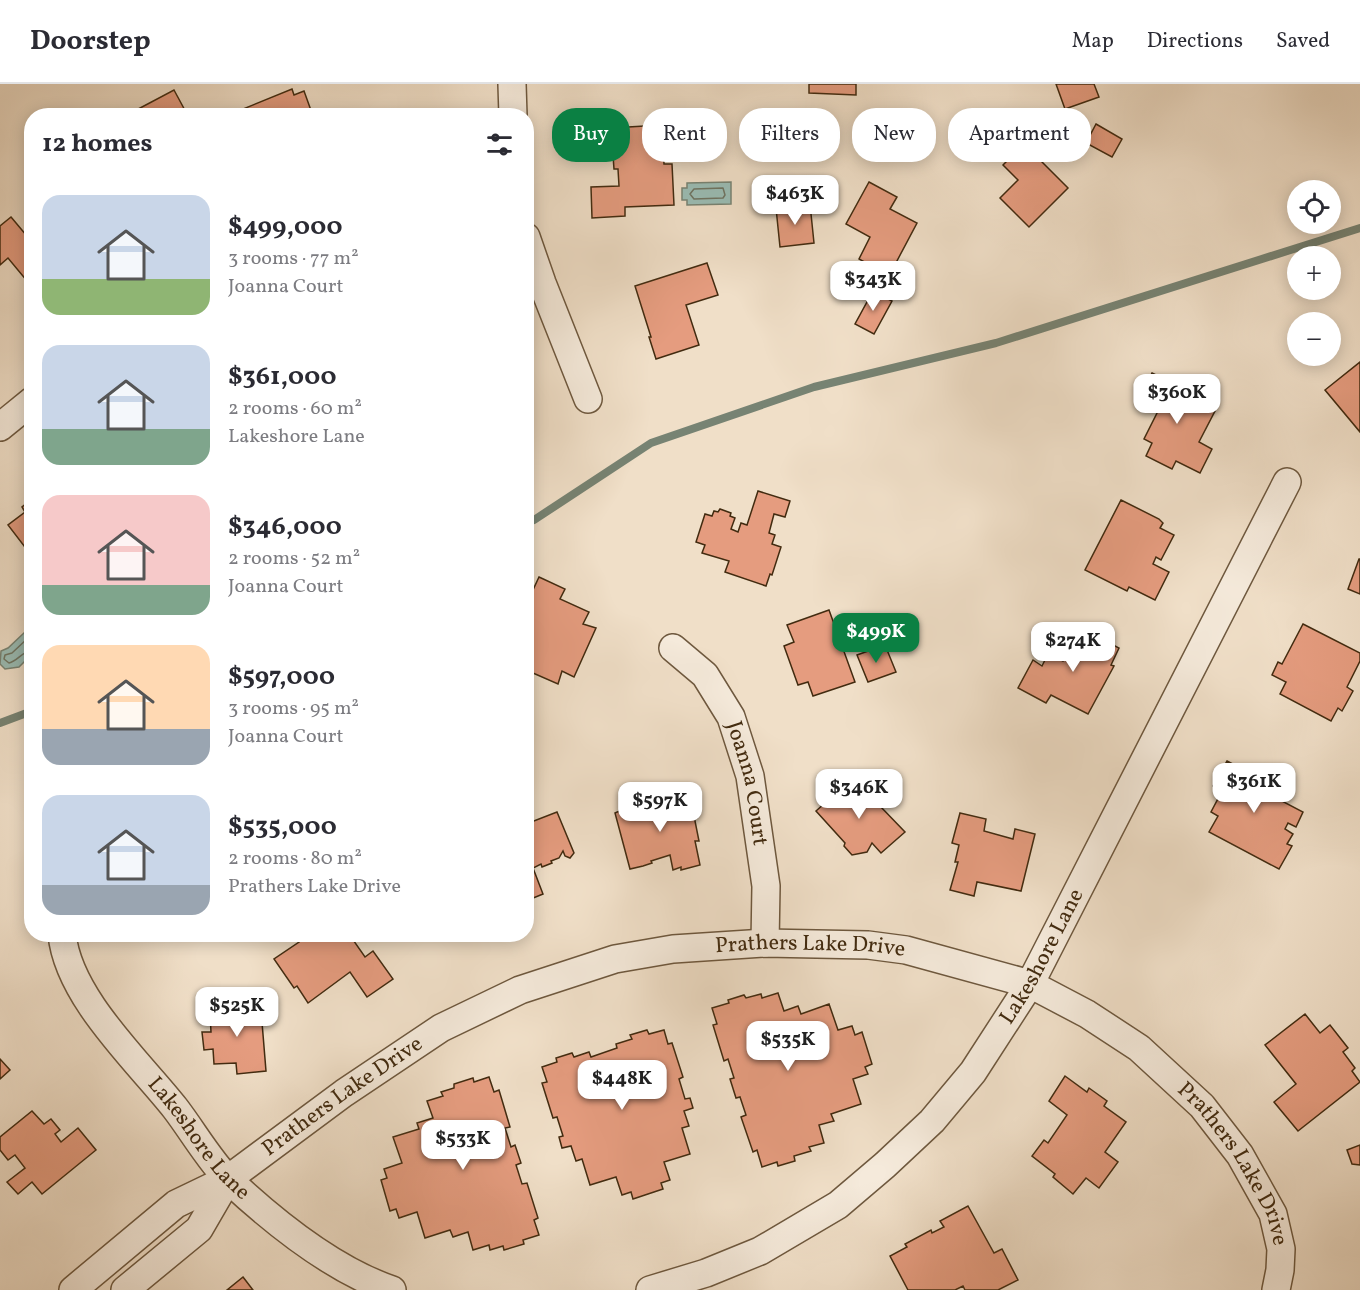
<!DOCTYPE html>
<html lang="en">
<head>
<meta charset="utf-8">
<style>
  :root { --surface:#fff; --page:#f2f2f3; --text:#2b2b33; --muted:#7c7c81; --line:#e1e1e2; --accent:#0b8043 }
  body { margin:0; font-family:Vollkorn,serif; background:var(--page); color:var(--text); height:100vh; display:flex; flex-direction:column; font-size:22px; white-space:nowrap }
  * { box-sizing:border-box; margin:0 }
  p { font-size:20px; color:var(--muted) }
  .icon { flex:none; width:33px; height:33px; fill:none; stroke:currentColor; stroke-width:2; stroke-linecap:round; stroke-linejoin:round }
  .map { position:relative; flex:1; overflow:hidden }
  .panel { position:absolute; left:24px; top:24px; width:510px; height:834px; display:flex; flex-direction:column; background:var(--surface); border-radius:24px; box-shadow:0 3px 15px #0003 }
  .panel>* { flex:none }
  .guide { position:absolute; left:552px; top:24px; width:570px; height:54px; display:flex; gap:12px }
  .buttons { position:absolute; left:1287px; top:96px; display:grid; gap:12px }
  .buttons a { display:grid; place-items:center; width:54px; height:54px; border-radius:50%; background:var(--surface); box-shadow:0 3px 15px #0003; font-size:30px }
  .price { position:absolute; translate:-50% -51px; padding:0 14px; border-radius:12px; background:#fff; color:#222; font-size:20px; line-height:39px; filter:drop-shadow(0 2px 3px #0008) }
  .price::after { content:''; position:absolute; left:50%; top:36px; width:18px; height:14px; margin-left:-9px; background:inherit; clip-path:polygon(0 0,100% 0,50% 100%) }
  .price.on { background:var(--accent); color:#fff }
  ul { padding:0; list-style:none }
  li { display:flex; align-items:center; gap:18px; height:150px; padding:0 18px }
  li span { display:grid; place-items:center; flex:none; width:168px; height:120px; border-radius:18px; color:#555 }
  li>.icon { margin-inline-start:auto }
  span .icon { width:72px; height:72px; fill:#fffc; stroke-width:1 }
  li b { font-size:26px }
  h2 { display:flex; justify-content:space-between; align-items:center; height:72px; padding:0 18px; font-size:26px }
  .tag { padding:0 21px; border-radius:24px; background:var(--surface); box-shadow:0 3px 15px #0003; font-size:21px; line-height:54px }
  .tag.on { background:var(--accent); color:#fff }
  header { display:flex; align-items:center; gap:36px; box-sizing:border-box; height:84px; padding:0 30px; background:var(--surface); border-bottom:2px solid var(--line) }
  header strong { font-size:28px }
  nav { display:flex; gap:33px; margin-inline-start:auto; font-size:21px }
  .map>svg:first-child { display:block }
</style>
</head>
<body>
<header>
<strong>Doorstep</strong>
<nav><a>Map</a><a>Directions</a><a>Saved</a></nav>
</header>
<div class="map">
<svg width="1360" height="1206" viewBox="0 0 1360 1206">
  <rect width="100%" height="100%" fill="#f0dfc8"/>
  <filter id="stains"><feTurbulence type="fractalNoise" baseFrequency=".00333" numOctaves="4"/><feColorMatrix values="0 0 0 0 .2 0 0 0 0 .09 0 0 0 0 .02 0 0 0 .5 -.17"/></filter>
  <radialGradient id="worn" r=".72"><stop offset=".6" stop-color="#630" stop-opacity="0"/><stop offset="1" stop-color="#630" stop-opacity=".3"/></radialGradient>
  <g fill="#9abdb5" stroke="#778373" stroke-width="1.5">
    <polygon points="731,98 731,120 687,121 687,116 682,116 682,104 687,104 687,99"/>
    <polygon points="26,547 31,549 31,571 19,583 5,585 0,580 1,567 8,564"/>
  </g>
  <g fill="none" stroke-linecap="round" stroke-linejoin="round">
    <g stroke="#6e7462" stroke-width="1.5">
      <polygon points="723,104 725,111 723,114 694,115 690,110 694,105"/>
      <path d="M32,553L28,554L12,569L5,571L4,575L9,579C18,577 22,567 32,567"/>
    </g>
    <g stroke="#778373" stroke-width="8">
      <polyline points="526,439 534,436 651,359 814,303 996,259 1360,144"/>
      <polyline points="0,639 32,627"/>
    </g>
  </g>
  <g fill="#e59c7f" stroke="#422b10" stroke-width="1.5">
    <polygon points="809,0 856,0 856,11 809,9"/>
    <polygon points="1056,0 1094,0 1099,13 1065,25"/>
    <polygon points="292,5 294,11 304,7 313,32 226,32"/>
    <polygon points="174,6 188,32 125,32"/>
    <polygon points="1096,40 1122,55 1112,73 1086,59"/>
    <polygon points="662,41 664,80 672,80 674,121 625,123 625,132 592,134 591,103 619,102 618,85 614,85 611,44"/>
    <polygon points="1024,60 1068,104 1029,143 1000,114 1018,96 1003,81"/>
    <polygon points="869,98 897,113 890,125 917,139 889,192 859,175 870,153 846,140"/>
    <polygon points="810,120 814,159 780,163 776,124"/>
    <polygon points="11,133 32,158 32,203 8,174 0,181 0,142"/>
    <polygon points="707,179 718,211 686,221 699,261 656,275 649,253 651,253 635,202"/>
    <polygon points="873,207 892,217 874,250 855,240"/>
    <polygon points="1360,278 1360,348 1325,306"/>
    <polygon points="1152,289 1210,318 1207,323 1215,327 1199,358 1212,365 1200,389 1176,377 1172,385 1146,372 1152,359 1144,355 1161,321 1141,312"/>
    <polygon points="758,407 790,417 785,433 774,430 769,449 775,451 772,460 781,463 772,491 770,490 766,502 725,488 729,477 702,469 705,461 696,458 705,430 712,432 714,427 718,428 720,425 731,429 730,432 735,434 731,445 738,448 741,439 747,441"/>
    <polygon points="32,415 32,471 31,471 8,441 25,428 22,423"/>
    <polygon points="1121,416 1159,435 1163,439 1160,444 1174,451 1161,476 1156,473 1153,480 1169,488 1155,516 1129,503 1127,507 1085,486"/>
    <polygon points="1359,475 1360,475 1360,510 1348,505"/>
    <polygon points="539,493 565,505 560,515 589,528 583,540 596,544 574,593 562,587 558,600 533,589 527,603 526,521"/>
    <polygon points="829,526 855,598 813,612 808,598 798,601 784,562 794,558 787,541"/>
    <polygon points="1303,540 1360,569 1360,577 1347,603 1353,607 1342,627 1338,624 1331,637 1280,610 1286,598 1272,591 1278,578 1282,580"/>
    <polygon points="1081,544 1119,564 1111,581 1114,582 1088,630 1051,611 1046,619 1018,604 1033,576 1042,582 1048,570 1063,577"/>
    <polygon points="885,561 896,588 868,598 857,571"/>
    <polygon points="1227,677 1252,690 1255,683 1284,698 1276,714 1303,728 1296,743 1288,739 1285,745 1293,750 1287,760 1292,762 1279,785 1209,748 1218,732 1211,728 1222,707 1213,702"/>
    <polygon points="853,694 905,748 881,769 872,759 867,768 852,771 844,762 845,759 816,727"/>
    <polygon points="690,712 699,757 695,757 700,781 681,786 681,783 673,786 670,771 651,777 652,779 643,782 630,785 615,729 622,726 624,722 633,721 637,723 654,720 658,715 665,714 670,717"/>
    <polygon points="557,728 574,769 570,774 565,772 563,767 559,774 551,777 552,779 542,783 541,780 533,784 543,810 526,817 526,740"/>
    <polygon points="960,729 986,735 984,747 1013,755 1015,745 1035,750 1021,807 977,798 974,812 950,806 958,778 955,778 959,761 952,759"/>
    <polygon points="296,850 349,850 365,873 373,867 393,895 367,913 350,888 308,919 297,902 294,904 274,875 299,858 295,852"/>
    <polygon points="778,909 784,927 798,922 801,930 829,920 838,946 852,942 855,951 862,948 872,980 865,983 868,990 853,995 861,1020 831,1030 834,1037 819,1041 824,1059 809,1063 811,1067 794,1072 795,1077 778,1082 777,1078 762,1083 757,1066 753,1068 741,1033 746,1031 740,1013 736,1014 730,995 734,994 728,975 724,977 713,941 717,940 712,924 729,919 728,916 744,911 746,914 761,910 762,914"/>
    <polygon points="247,915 248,927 261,926 266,987 237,990 236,979 214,980 213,965 204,966 202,948 211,948 210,930 232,928 231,916"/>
    <polygon points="1305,930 1320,949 1330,941 1348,964 1343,968 1355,984 1352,987 1360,998 1298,1047 1274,1018 1296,1000 1265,961"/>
    <polygon points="647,946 649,950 664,946 668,960 672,959 683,993 679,995 685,1015 690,1014 693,1024 684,1027 689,1042 682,1044 690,1070 664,1078 670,1096 661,1099 663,1105 633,1115 631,1108 622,1111 616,1093 590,1101 582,1075 576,1077 571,1062 562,1064 559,1053 563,1052 557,1033 553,1034 542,999 547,998 542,983 557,978 556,974 572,969 574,973 589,968 591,973 617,964 616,960 632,955 630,951"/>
    <polygon points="0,975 10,986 0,995"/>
    <polygon points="1065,992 1087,1008 1089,1004 1107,1017 1104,1022 1126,1038 1105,1068 1118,1078 1099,1104 1086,1094 1073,1110 1053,1093 1055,1090 1032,1072 1044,1056 1048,1059 1067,1031 1049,1017"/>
    <polygon points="489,993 494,1008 499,1006 510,1043 505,1044 511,1063 515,1061 521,1079 516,1081 522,1100 527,1099 538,1134 534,1136 539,1151 523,1156 524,1160 504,1166 503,1162 490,1166 489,1161 473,1166 468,1148 453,1153 450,1146 425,1154 417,1128 399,1134 396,1125 390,1127 381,1096 387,1094 384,1085 402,1079 393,1053 419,1045 417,1039 433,1034 427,1017 443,1012 441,1008 454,1004 454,1000 473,994 474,998"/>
    <polygon points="32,1027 44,1040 51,1035 60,1046 55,1050 61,1058 78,1044 96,1066 42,1110 32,1098 18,1110 7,1098 25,1084 15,1071 8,1076 0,1066 0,1053"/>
    <polygon points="1360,1061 1360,1081 1352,1080 1347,1066"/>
    <polygon points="968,1122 994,1169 1002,1165 1018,1196 998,1206 965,1206 963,1202 955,1206 908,1206 890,1172 907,1163 905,1160 931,1146 932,1149 944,1143 940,1137"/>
    <polygon points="243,1193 253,1206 227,1206"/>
  </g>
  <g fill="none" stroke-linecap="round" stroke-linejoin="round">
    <g stroke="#6e583e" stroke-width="30">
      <g id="minor">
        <polyline points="512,0 513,32"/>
        <polyline points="526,153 542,199 588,315"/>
        <polyline points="0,343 32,317"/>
        <path id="s1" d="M673,564L705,591L731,633L750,692L766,802L765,859"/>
        <path id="s2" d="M62,850C68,913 137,976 175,1024C192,1046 211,1079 230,1097C275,1139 334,1186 392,1206"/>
        <path id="s3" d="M73,1206L176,1120L228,1095L344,1009L441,944L520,906L615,875L673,865L765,859L868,861L906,866L1030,900L1087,930L1139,964L1202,1022L1240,1071L1273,1130L1281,1165L1280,1186L1276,1206"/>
        <polyline points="125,1206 199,1145 228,1095"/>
        <path id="s4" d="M650,1206L706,1189L760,1167L838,1121L885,1081L932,1037L973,988L1030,900L1287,398"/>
      </g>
    </g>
    <use href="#minor" stroke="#f5eadb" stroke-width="27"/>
  </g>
  <g text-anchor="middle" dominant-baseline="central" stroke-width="4.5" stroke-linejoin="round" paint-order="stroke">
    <g font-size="22" fill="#422b10" stroke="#f5eadb">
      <text stroke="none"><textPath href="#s1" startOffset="160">Joanna Court</textPath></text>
      <text stroke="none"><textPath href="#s3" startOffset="837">Prathers Lake Drive</textPath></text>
      <text stroke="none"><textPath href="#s4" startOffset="532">Lakeshore Lane</textPath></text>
      <text stroke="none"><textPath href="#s3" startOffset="333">Prathers Lake Drive</textPath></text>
      <text stroke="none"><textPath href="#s2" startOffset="249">Lakeshore Lane</textPath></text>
      <text stroke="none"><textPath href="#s3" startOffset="1340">Prathers Lake Drive</textPath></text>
    </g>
  </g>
  <rect width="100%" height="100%" filter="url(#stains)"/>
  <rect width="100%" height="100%" fill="url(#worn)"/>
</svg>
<div class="buttons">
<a><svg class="icon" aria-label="locate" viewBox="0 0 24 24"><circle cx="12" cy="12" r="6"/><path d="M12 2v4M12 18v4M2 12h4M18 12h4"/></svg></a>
<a>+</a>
<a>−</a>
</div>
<b class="price" style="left:795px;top:142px">$463K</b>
<b class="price" style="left:873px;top:228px">$343K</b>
<b class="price" style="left:1177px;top:341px">$360K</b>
<b class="price on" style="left:876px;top:580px">$499K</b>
<b class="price" style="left:1073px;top:589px">$274K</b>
<b class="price" style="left:1254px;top:730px">$361K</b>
<b class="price" style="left:859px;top:736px">$346K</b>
<b class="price" style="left:660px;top:749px">$597K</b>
<b class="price" style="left:237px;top:954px">$525K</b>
<b class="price" style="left:788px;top:988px">$535K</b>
<b class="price" style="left:622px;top:1027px">$448K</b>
<b class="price" style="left:463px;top:1087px">$533K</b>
<div class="guide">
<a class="tag on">Buy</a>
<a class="tag">Rent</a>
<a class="tag">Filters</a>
<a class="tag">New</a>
<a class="tag">Apartment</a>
</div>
<section class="panel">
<h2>12 homes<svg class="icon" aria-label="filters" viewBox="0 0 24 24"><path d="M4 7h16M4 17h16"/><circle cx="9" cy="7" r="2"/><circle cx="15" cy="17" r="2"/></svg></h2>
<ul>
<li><span style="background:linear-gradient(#c9d6e8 70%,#8fb573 0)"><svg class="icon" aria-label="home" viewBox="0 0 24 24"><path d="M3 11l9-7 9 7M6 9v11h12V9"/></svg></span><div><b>$499,000</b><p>3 rooms · 77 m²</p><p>Joanna Court</p></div></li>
<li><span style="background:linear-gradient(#c9d6e8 70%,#7fa58c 0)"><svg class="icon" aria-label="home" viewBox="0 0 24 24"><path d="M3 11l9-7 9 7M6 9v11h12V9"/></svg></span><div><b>$361,000</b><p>2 rooms · 60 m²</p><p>Lakeshore Lane</p></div></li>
<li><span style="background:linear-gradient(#f6c9c9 75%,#7fa58c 0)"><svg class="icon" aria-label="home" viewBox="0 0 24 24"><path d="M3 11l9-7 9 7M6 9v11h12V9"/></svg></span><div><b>$346,000</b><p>2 rooms · 52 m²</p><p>Joanna Court</p></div></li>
<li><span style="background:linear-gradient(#ffd9b3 70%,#9aa5b1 0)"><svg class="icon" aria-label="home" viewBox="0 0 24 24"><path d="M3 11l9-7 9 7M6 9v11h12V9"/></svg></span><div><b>$597,000</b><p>3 rooms · 95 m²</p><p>Joanna Court</p></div></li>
<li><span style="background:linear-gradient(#c9d6e8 75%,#9aa5b1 0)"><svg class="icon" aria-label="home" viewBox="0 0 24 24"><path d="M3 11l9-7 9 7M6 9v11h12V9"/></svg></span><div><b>$535,000</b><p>2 rooms · 80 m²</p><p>Prathers Lake Drive</p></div></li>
</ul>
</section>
</div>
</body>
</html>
